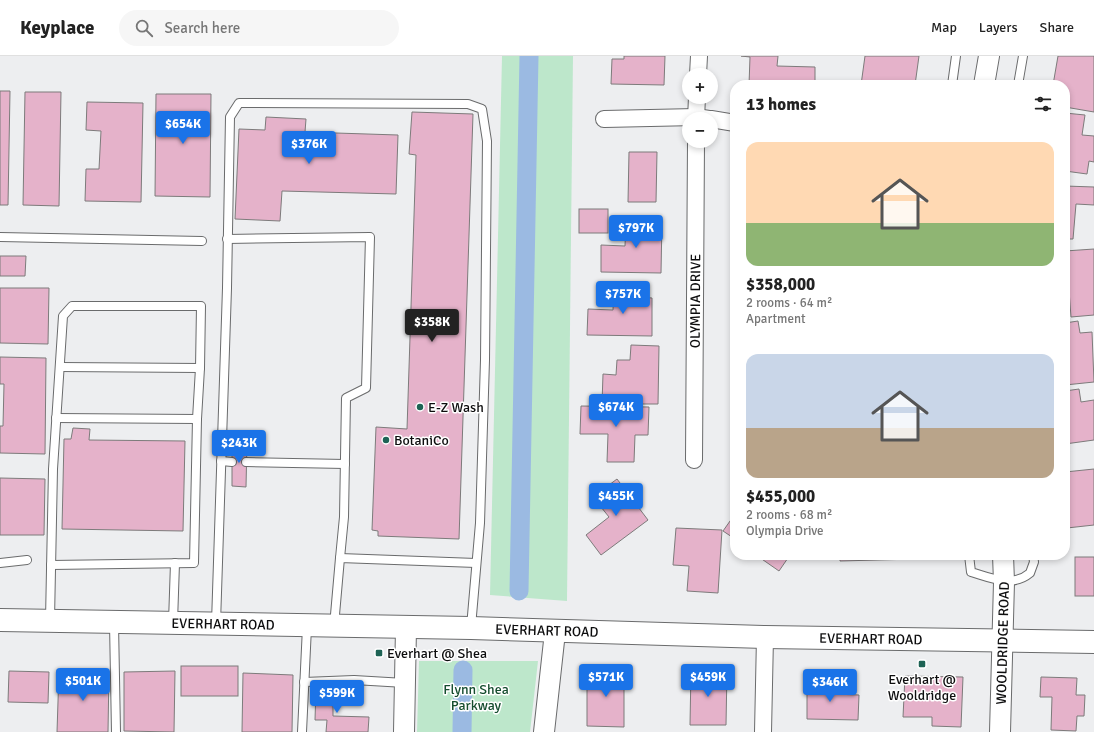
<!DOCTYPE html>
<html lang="en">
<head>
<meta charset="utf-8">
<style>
  :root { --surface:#fff; --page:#f6f6f6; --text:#222; --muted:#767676; --line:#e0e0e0; --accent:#1a73e8 }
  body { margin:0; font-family:Signika,sans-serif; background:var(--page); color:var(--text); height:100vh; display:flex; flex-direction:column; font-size:15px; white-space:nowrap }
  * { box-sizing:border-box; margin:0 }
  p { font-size:13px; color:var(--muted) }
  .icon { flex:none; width:22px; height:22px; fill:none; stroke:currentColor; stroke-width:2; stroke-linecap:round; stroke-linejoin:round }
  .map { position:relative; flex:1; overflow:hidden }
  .panel { position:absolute; left:730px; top:24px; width:340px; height:480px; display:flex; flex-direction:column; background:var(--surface); border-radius:16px; box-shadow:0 2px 6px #0003 }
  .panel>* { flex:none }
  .buttons { position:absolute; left:682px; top:12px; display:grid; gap:8px }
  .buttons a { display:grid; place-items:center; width:36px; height:36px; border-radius:50%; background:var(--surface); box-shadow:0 2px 6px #0003; font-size:20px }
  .price { position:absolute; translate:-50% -34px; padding:0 9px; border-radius:4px; background:var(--accent); color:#fff; font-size:13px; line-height:26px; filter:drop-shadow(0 1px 2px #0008) }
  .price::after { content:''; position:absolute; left:50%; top:24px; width:12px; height:9px; margin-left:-6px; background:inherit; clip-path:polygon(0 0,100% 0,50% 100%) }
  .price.selected { background:#222; color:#fff }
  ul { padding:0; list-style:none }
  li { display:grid; align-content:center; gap:8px; height:212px; padding:0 16px }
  li span { display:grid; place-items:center; height:124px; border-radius:12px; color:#555 }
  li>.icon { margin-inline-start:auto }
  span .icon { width:72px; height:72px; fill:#fffc; stroke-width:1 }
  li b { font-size:17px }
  h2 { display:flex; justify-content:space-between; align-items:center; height:48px; padding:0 16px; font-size:17px }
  header { display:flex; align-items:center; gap:24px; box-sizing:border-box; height:56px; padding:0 20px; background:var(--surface); border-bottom:1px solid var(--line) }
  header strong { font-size:19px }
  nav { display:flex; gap:22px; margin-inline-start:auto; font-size:14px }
  .search { width:280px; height:36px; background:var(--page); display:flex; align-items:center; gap:10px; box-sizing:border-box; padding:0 14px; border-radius:22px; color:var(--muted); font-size:15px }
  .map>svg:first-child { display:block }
</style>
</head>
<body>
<header>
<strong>Keyplace</strong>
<div class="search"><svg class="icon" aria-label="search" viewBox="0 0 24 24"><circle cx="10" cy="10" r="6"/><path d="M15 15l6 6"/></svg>Search here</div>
<nav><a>Map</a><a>Layers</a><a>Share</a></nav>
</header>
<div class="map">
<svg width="1094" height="676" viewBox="0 0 1094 676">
  <rect width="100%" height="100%" fill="#edeef0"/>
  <g fill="#bde7cb">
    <polygon points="502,0 573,0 567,545 490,539"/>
    <polygon points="419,605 538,605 530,676 417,676"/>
  </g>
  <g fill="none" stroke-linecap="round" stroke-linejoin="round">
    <g stroke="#9bbae2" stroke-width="19">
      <polyline points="519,535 529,0"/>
      <polyline points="462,676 463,614"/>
    </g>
  </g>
  <g fill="#e5b2ca" stroke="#7d7b7b">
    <polygon points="624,0 665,0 664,29 611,28 612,3 624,3"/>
    <polygon points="741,0 778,0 777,10 815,11 815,29 749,29 750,1"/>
    <polygon points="865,0 919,0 915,29 861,29"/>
    <polygon points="1058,0 1094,0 1094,56 1065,51 1065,29 1053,29"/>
    <polygon points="0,35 10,35 8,149 0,149"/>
    <polygon points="25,36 61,36 59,150 23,149"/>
    <polygon points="156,38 211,38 210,141 155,140"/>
    <polygon points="87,46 143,47 141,146 85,145 86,113 99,113 101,75 86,74"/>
    <polygon points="412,56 473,58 459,483 378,480 378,475 372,474 376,371 407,373 416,99 409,98"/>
    <polygon points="1065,57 1085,59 1082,79 1094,80 1094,106 1089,105 1087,118 1065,115"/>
    <polygon points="266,61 306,63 305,76 398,79 396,138 282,135 280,165 235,163 239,73 265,74"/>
    <polygon points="629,96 657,96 656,146 628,146"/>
    <polygon points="1065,130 1094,131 1094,149 1076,148 1073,183 1065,183"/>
    <rect x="579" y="153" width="29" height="24"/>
    <polygon points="626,163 662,164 661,217 601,216 601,189 625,190"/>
    <polygon points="1094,193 1094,259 1071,261 1068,221 1065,221 1065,195"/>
    <polygon points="0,200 26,200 25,220 0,220"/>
    <polygon points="614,228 640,229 639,241 652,242 652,280 587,279 588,253 613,254"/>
    <polygon points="0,232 49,232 48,288 0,287"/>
    <polygon points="1078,265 1080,277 1092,276 1094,326 1065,329 1065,267"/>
    <polygon points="631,289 659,290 658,348 602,348 603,318 616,319 617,304 630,304"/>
    <polygon points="0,301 46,302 45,398 0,397 0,370 3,370 4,328 0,328"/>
    <polygon points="1079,333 1081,346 1094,344 1094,384 1065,388 1065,335"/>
    <polygon points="581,350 649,351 648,379 635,379 634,406 607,406 608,378 580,378"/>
    <polygon points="73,372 90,373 89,384 185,385 183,475 62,473 64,383 71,383"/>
    <polygon points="232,386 247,386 246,431 232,430"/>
    <polygon points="1094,413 1094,469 1067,472 1065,416"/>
    <polygon points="0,422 45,423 44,479 0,479"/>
    <polygon points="617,423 648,464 601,499 586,479 609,461 593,441"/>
    <polygon points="735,458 735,483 723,475"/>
    <polygon points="676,472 722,474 718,537 687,535 689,510 673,509"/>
    <polygon points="756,499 790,499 779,515"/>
    <polygon points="840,499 915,499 915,503 840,505"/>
    <rect x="1075" y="501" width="19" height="39"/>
    <rect x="181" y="610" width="57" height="30"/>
    <polygon points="587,612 624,613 624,671 587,670"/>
    <polygon points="691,614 727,614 726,669 690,669"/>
    <polygon points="9,615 49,616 48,647 8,646"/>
    <polygon points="59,615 109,615 108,676 57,676"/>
    <polygon points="175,615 174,676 124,675 124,616"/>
    <polygon points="243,617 293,619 292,676 242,676"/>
    <polygon points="905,620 963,621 961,671 932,670 932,661 903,661"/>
    <polygon points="1041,621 1077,622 1076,639 1085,639 1084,660 1077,660 1076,675 1051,674 1052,641 1040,641"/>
    <polygon points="807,625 833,626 833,638 859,639 858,664 807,663"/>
    <polygon points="316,631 333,631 333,660 369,661 368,676 326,676 327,664 315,664"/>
  </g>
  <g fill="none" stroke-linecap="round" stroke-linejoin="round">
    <g stroke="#6a6b6c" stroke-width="10">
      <g id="service">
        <polyline points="952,29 956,0"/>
        <polyline points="1018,29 1023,0"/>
        <polyline points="0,181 202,185"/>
        <polyline points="227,183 370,181 366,332 346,342 344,461 340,502"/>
        <polyline points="56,362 197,363"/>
        <polyline points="221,405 232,406"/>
        <polyline points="246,406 345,408"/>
        <path d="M969,499L971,516C991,522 1012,532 1030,517L1034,506L1033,499"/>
        <polyline points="0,507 27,504"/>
        <polyline points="51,509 194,507 197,363 200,312 60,311"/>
        <polyline points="50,564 53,413 63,260 72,250 201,250 200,312"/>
        <polyline points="173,566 175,507"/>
        <polyline points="114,567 116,676"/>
        <polyline points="216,567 227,232 230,61 239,47 468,48 482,53 487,85 485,304 480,467 471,571"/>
        <polyline points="334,570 340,502 476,507"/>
        <polyline points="304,626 354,624 405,627"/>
        <polyline points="302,676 307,571"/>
      </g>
    </g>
    <g stroke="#6a6b6c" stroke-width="18">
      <g id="minor">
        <polyline points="698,19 699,0"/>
        <polyline points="604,63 696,61 709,63"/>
        <polyline points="696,63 697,41"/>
        <polyline points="711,63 735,67"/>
        <path id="s1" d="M694,404L696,85"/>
        <polyline points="763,676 765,581"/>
      </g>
    </g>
    <g stroke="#6a6b6c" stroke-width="22">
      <g id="tertiary">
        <polyline points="984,29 989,0"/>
        <polyline points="404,676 406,572"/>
        <polyline points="544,676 555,576"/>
        <path id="s2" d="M1000,676L1004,526L1003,499"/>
      </g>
    </g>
    <g stroke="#6a6b6c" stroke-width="24">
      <g id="secondary">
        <path id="s3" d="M0,564L471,572L765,581L1094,586"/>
      </g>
    </g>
    <use href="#service" stroke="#fff" stroke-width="8"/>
    <use href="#minor" stroke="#fff" stroke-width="16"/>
    <use href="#tertiary" stroke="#fff" stroke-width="20"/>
    <use href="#secondary" stroke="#fff" stroke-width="22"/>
  </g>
  <g fill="#1e6355" stroke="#fff" stroke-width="1.5">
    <circle cx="420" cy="351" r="4"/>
    <circle cx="386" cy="384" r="4"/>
    <rect x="375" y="593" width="8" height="8" rx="2"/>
    <rect x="918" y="604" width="8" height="8" rx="2"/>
  </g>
  <g text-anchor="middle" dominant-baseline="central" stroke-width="3" stroke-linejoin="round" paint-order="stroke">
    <g font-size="14" fill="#0d0d0e" stroke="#fff">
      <text stroke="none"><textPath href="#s1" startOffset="159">OLYMPIA DRIVE</textPath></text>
      <text stroke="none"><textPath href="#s3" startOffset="223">EVERHART ROAD</textPath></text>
      <text stroke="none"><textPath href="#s3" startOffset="547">EVERHART ROAD</textPath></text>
      <text stroke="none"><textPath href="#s3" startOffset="871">EVERHART ROAD</textPath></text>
      <text stroke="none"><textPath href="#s2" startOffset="89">WOOLDRIDGE ROAD</textPath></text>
    </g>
    <g font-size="14" fill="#0d0d0e" stroke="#fff" text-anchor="start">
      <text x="428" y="351">E-Z Wash</text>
      <text x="394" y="384">BotaniCo</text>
      <text x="387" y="597">Everhart @ Shea</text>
      <text x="922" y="623" text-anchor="middle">Everhart @<tspan x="922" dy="16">Wooldridge</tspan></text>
    </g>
    <g font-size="14" fill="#154d2f" stroke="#fff">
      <text x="476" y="633">Flynn Shea<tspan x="476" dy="16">Parkway</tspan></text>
    </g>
  </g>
</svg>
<div class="buttons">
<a>+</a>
<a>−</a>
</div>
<b class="price" style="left:183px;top:89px">$654K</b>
<b class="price" style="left:309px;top:109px">$376K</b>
<b class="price" style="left:636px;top:193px">$797K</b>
<b class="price" style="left:623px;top:259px">$757K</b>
<b class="price selected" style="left:432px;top:287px">$358K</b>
<b class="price" style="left:616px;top:372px">$674K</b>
<b class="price" style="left:239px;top:408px">$243K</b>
<b class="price" style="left:616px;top:461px">$455K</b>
<b class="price" style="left:606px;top:642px">$571K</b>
<b class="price" style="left:708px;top:642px">$459K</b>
<b class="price" style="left:83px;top:646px">$501K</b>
<b class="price" style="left:830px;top:647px">$346K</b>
<b class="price" style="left:337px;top:658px">$599K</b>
<section class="panel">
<h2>13 homes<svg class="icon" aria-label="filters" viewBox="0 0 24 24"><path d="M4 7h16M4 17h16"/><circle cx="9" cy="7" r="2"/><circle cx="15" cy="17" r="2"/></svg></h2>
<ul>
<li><span style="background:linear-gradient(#ffd9b3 65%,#8fb573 0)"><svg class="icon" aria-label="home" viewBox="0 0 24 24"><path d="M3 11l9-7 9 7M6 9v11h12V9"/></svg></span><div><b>$358,000</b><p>2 rooms · 64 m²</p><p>Apartment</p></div></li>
<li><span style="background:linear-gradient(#c9d6e8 60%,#b9a48a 0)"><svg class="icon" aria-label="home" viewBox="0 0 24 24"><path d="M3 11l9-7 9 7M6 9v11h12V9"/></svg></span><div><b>$455,000</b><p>2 rooms · 68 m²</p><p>Olympia Drive</p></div></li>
</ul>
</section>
</div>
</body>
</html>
